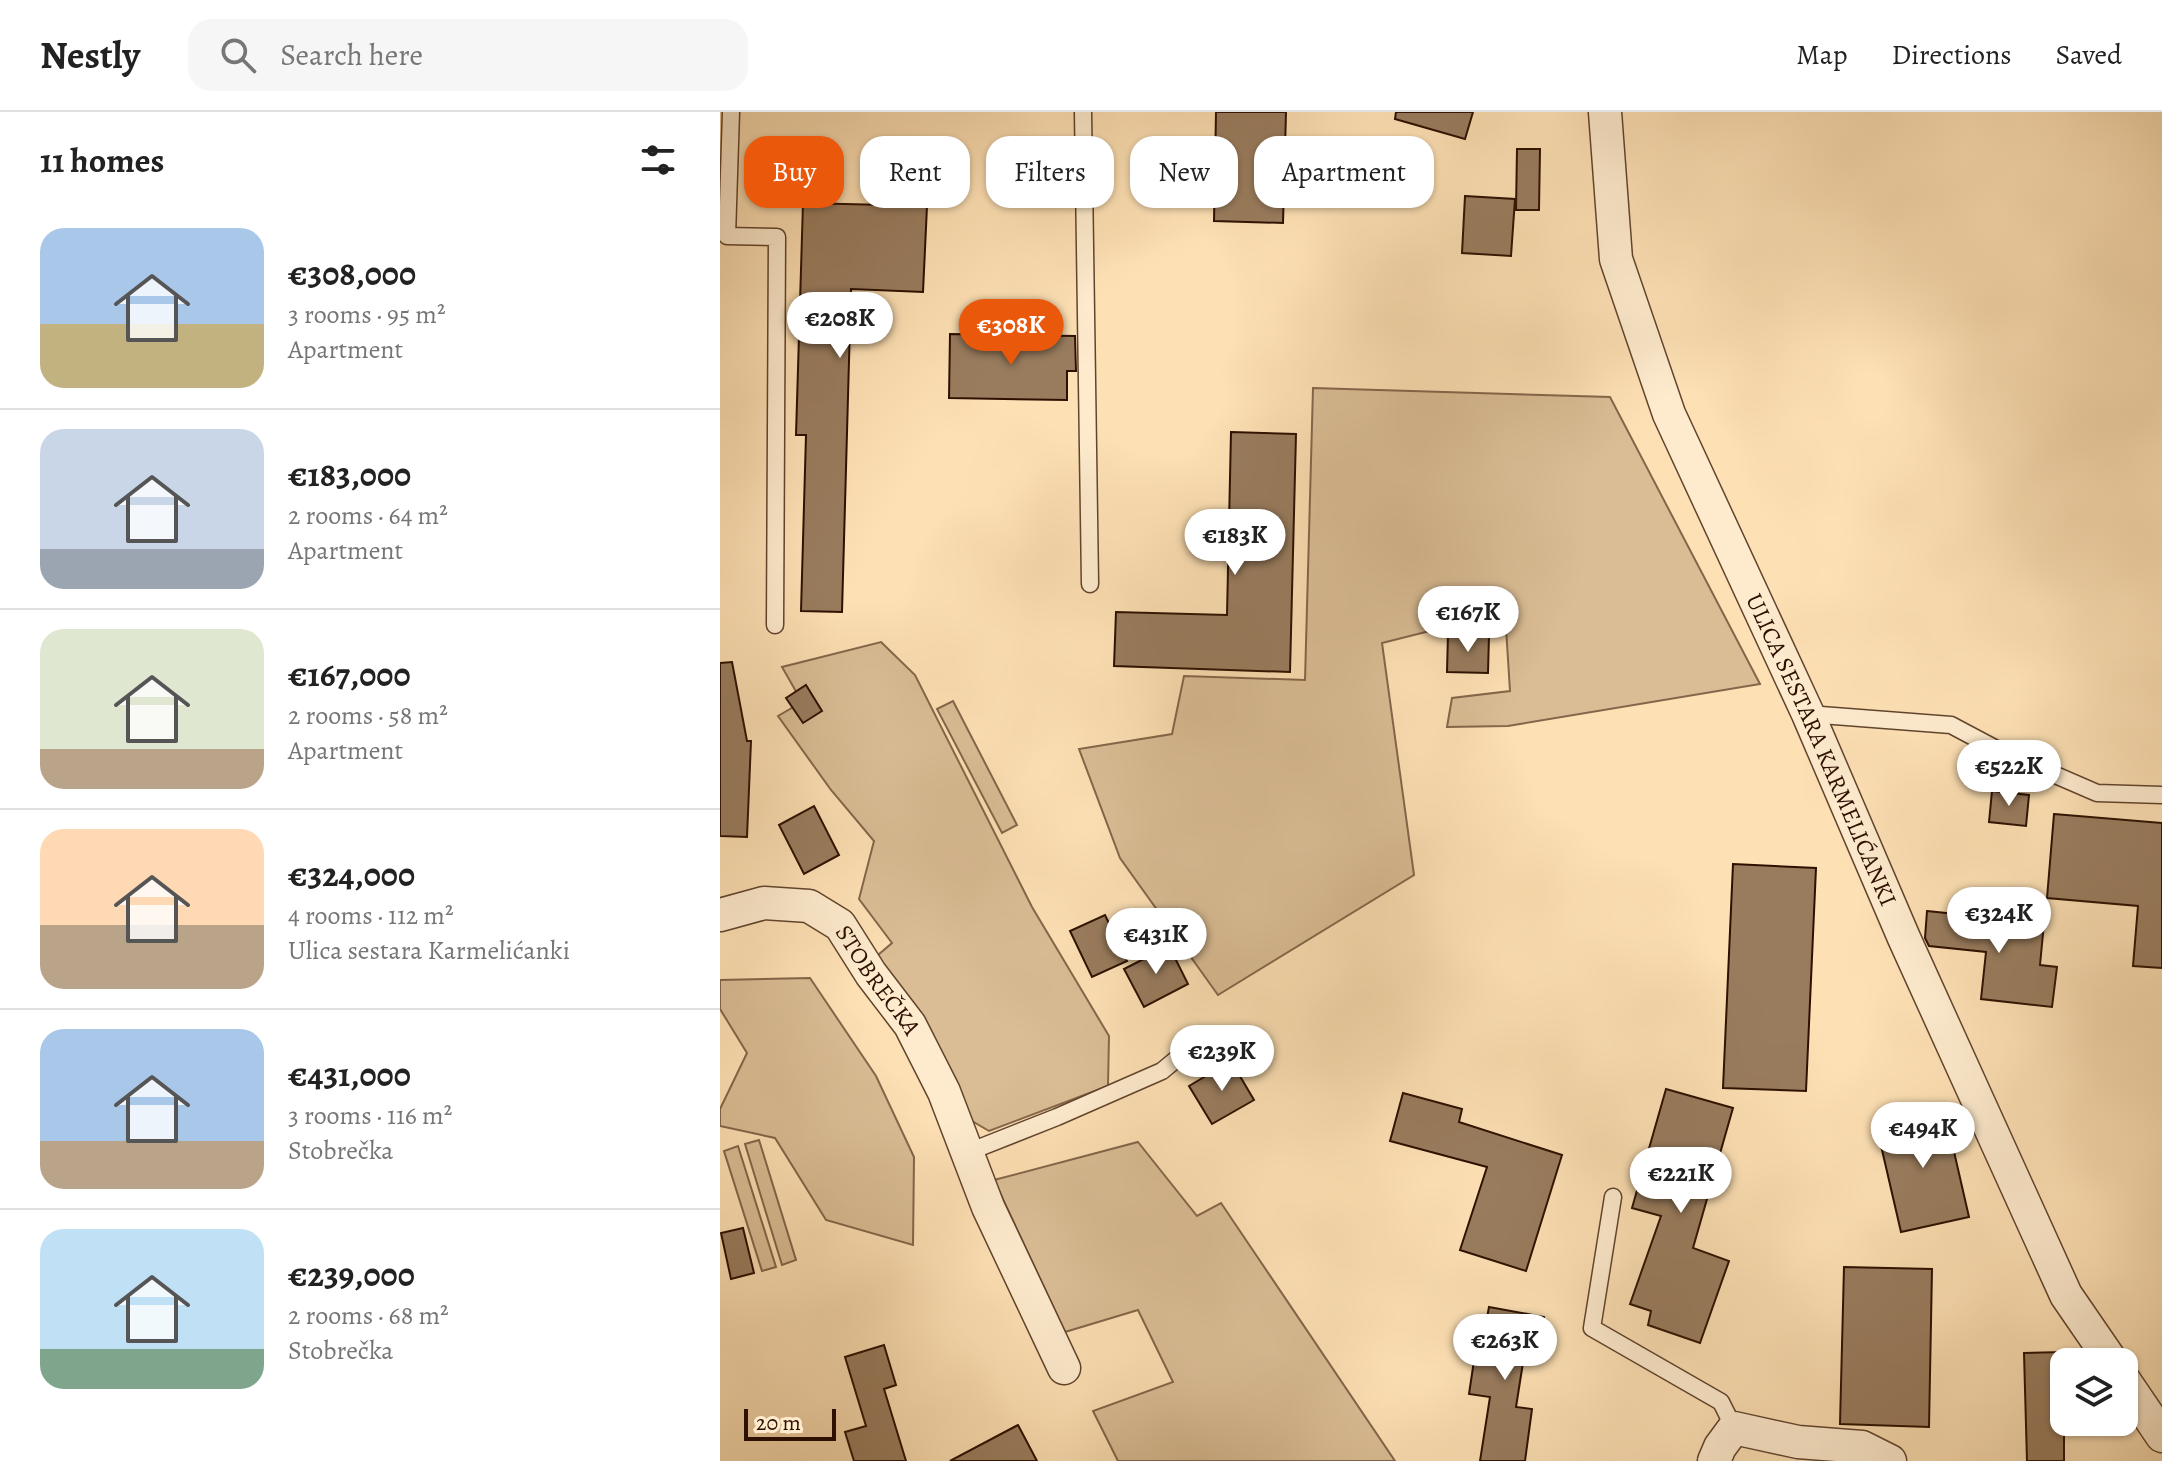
<!DOCTYPE html>
<html lang="en">
<head>
<meta charset="utf-8">
<style>
  :root { --surface:#fff; --page:#f6f6f6; --text:#222; --muted:#767676; --line:#e0e0e0; --accent:#ea580c }
  body { margin:0; font-family:Alegreya,serif; background:var(--page); color:var(--text); height:100vh; display:flex; flex-direction:column; font-size:30px; white-space:nowrap }
  * { box-sizing:border-box; margin:0 }
  p { font-size:26px; color:var(--muted) }
  .icon { flex:none; width:44px; height:44px; fill:none; stroke:currentColor; stroke-width:2; stroke-linecap:round; stroke-linejoin:round }
  .map { position:relative; flex:1; overflow:hidden }
  .drawer { display:flex; flex-direction:column; background:var(--surface); width:720px }
  .drawer>* { flex:none }
  .banner { position:absolute; left:24px; top:24px; width:760px; height:72px; display:flex; gap:16px }
  .tools { position:absolute; left:1330px; top:1236px; display:grid; gap:16px }
  .tools a { display:grid; place-items:center; width:88px; height:88px; border-radius:16px; background:var(--surface); box-shadow:0 2px 6px #0004; font-size:40px }
  .scale { position:absolute; left:24px; bottom:20px; width:92px; box-sizing:border-box; padding-left:8px; border:4px solid #2d1000; border-top:0; font-size:22px; line-height:28px; white-space:nowrap; color:#2d1000; -webkit-text-stroke:6px #feebce; paint-order:stroke }
  .price { position:absolute; translate:-50% -68px; padding:0 18px; border-radius:28px; background:#fff; color:#222; font-size:26px; line-height:52px; filter:drop-shadow(0 2px 4px #0008) }
  .price::after { content:''; position:absolute; left:50%; top:48px; width:24px; height:18px; margin-left:-12px; background:inherit; clip-path:polygon(0 0,100% 0,50% 100%) }
  .price.on { background:var(--accent); color:#fff }
  ul { padding:0; list-style:none }
  li { display:flex; align-items:center; gap:24px; height:200px; padding:0 40px }
  li+li { border-top:2px solid var(--line) }
  li span { display:grid; place-items:center; flex:none; width:224px; height:160px; border-radius:24px; color:#555 }
  li>.icon { margin-inline-start:auto }
  span .icon { width:96px; height:96px; fill:#fffc; stroke-width:1 }
  li b { font-size:34px }
  h2 { display:flex; justify-content:space-between; align-items:center; height:96px; padding:0 40px; font-size:34px }
  .chip { padding:0 28px; border-radius:24px; background:var(--surface); box-shadow:0 2px 6px #0004; font-size:28px; line-height:72px }
  .chip.on { background:var(--accent); color:#fff }
  header { display:flex; align-items:center; gap:48px; box-sizing:border-box; height:112px; padding:0 40px; background:var(--surface); border-bottom:2px solid var(--line) }
  header strong { font-size:38px }
  nav { display:flex; gap:44px; margin-inline-start:auto; font-size:28px }
  .search { width:560px; height:72px; background:var(--page); display:flex; align-items:center; gap:20px; box-sizing:border-box; padding:0 28px; border-radius:24px; color:var(--muted); font-size:30px }
  main { display:flex; flex:1; min-height:0 }
  .map>svg:first-child { display:block }
</style>
</head>
<body>
<header>
<strong>Nestly</strong>
<div class="search"><svg class="icon" aria-label="search" viewBox="0 0 24 24"><circle cx="10" cy="10" r="6"/><path d="M15 15l6 6"/></svg>Search here</div>
<nav><a>Map</a><a>Directions</a><a>Saved</a></nav>
</header>
<main>
<section class="drawer">
<h2>11 homes<svg class="icon" aria-label="filters" viewBox="0 0 24 24"><path d="M4 7h16M4 17h16"/><circle cx="9" cy="7" r="2"/><circle cx="15" cy="17" r="2"/></svg></h2>
<ul>
<li><span style="background:linear-gradient(#a9c7e8 60%,#c2b280 0)"><svg class="icon" aria-label="home" viewBox="0 0 24 24"><path d="M3 11l9-7 9 7M6 9v11h12V9"/></svg></span><div><b>€308,000</b><p>3 rooms · 95 m²</p><p>Apartment</p></div></li>
<li><span style="background:linear-gradient(#c9d6e8 75%,#9aa5b1 0)"><svg class="icon" aria-label="home" viewBox="0 0 24 24"><path d="M3 11l9-7 9 7M6 9v11h12V9"/></svg></span><div><b>€183,000</b><p>2 rooms · 64 m²</p><p>Apartment</p></div></li>
<li><span style="background:linear-gradient(#dfe7d0 75%,#b9a48a 0)"><svg class="icon" aria-label="home" viewBox="0 0 24 24"><path d="M3 11l9-7 9 7M6 9v11h12V9"/></svg></span><div><b>€167,000</b><p>2 rooms · 58 m²</p><p>Apartment</p></div></li>
<li><span style="background:linear-gradient(#ffd9b3 60%,#b9a48a 0)"><svg class="icon" aria-label="home" viewBox="0 0 24 24"><path d="M3 11l9-7 9 7M6 9v11h12V9"/></svg></span><div><b>€324,000</b><p>4 rooms · 112 m²</p><p>Ulica sestara Karmelićanki</p></div></li>
<li><span style="background:linear-gradient(#a9c7e8 70%,#b9a48a 0)"><svg class="icon" aria-label="home" viewBox="0 0 24 24"><path d="M3 11l9-7 9 7M6 9v11h12V9"/></svg></span><div><b>€431,000</b><p>3 rooms · 116 m²</p><p>Stobrečka</p></div></li>
<li><span style="background:linear-gradient(#bfe0f5 75%,#7fa58c 0)"><svg class="icon" aria-label="home" viewBox="0 0 24 24"><path d="M3 11l9-7 9 7M6 9v11h12V9"/></svg></span><div><b>€239,000</b><p>2 rooms · 68 m²</p><p>Stobrečka</p></div></li>
</ul>
</section>
<div class="map">
<svg width="1442" height="1349" viewBox="0 0 1442 1349">
  <rect width="100%" height="100%" fill="#fde0b4"/>
  <filter id="stains"><feTurbulence type="fractalNoise" baseFrequency=".0025" numOctaves="4"/><feColorMatrix values="0 0 0 0 .2 0 0 0 0 .09 0 0 0 0 .02 0 0 0 .5 -.17"/></filter>
  <radialGradient id="worn" r=".72"><stop offset=".6" stop-color="#630" stop-opacity="0"/><stop offset="1" stop-color="#630" stop-opacity=".3"/></radialGradient>
  <g fill="#dabd95" stroke="#84664a" stroke-width="2">
    <polygon points="593,276 890,285 1040,572 788,614 727,615 732,586 790,579 785,500 662,531 694,763 498,883 400,746 359,637 452,622 464,564 585,568"/>
    <polygon points="161,530 195,563 312,795 389,924 388,974 269,1019 247,1006 151,849 172,831 139,787 154,729 111,678 58,604 82,590 62,555"/>
    <polygon points="233,589 297,713 282,721 217,597"/>
    <polygon points="90,866 156,964 194,1045 193,1133 106,1108 55,1026 0,1014 0,997 27,941 0,897 0,868"/>
    <polygon points="39,1028 76,1148 62,1153 25,1032"/>
    <polygon points="418,1030 477,1104 501,1091 675,1349 398,1349 373,1299 453,1270 418,1198 345,1220 274,1068"/>
    <polygon points="18,1034 56,1155 42,1159 4,1039"/>
  </g>
  <g fill="#997c5e" stroke="#2d1000" stroke-width="2">
    <polygon points="496,0 566,0 563,111 494,109"/>
    <polygon points="676,0 753,0 745,27 675,7"/>
    <polygon points="797,37 820,37 819,98 796,98"/>
    <polygon points="745,84 795,87 791,144 742,141"/>
    <polygon points="83,91 207,94 203,180 131,177 122,500 81,499 86,323 76,323"/>
    <polygon points="230,222 355,224 356,259 347,259 347,288 229,286"/>
    <polygon points="511,320 576,322 570,560 394,554 396,500 507,503"/>
    <polygon points="728,522 769,523 768,561 727,560"/>
    <polygon points="12,550 27,629 31,629 27,725 0,724 0,551"/>
    <polygon points="86,573 102,599 83,611 66,586"/>
    <polygon points="1272,679 1309,683 1306,714 1269,710"/>
    <polygon points="94,694 119,743 84,762 59,713"/>
    <polygon points="1334,702 1442,711 1442,856 1413,854 1418,794 1327,786"/>
    <polygon points="1013,752 1096,756 1086,979 1003,976"/>
    <polygon points="1207,799 1324,811 1320,853 1337,855 1332,895 1261,887 1266,840 1209,834 1205,826"/>
    <polygon points="385,803 407,849 372,865 350,819"/>
    <polygon points="449,834 468,872 424,895 404,857"/>
    <polygon points="511,949 534,988 492,1012 469,974"/>
    <polygon points="946,977 1013,996 973,1136 1009,1149 980,1231 928,1213 931,1199 910,1192 941,1104 912,1096"/>
    <polygon points="683,981 742,997 739,1010 842,1043 806,1159 740,1138 767,1055 670,1029"/>
    <polygon points="1224,996 1249,1105 1181,1120 1156,1012"/>
    <polygon points="23,1116 34,1161 11,1167 1,1121"/>
    <polygon points="1124,1155 1212,1157 1209,1315 1120,1312"/>
    <polygon points="769,1195 824,1205 817,1240 805,1238 796,1295 812,1297 805,1349 760,1349 770,1285 749,1282 755,1242 760,1243"/>
    <polygon points="164,1233 176,1273 164,1277 186,1349 134,1349 125,1320 146,1314 125,1245"/>
    <polygon points="1344,1240 1344,1349 1307,1349 1304,1241"/>
    <polygon points="298,1313 317,1349 230,1349"/>
  </g>
  <g fill="none" stroke-linecap="round" stroke-linejoin="round">
    <g stroke="#61442d" stroke-width="19">
      <g id="lane">
        <polyline points="11,0 7,124 57,125 55,513"/>
        <polyline points="363,0 370,472"/>
        <polyline points="1088,602 1231,613 1280,639 1377,681 1442,683"/>
        <polyline points="246,1041 337,1005 442,959 471,935"/>
        <polyline points="893,1085 872,1216 1001,1290 1014,1316"/>
      </g>
    </g>
    <g stroke="#61442d" stroke-width="35">
      <g id="street">
        <path id="s1" d="M885,0L896,147L949,302L1088,602L1184,826L1346,1183L1392,1250"/>
        <path id="s2" d="M0,803L44,791L89,794L120,813L151,862L190,913L224,980L268,1095L344,1256"/>
        <polyline points="1404,1268 1442,1324"/>
        <polyline points="994,1349 1000,1335 1014,1316 1078,1330 1142,1335 1170,1349"/>
      </g>
    </g>
    <use href="#lane" stroke="#feebce" stroke-width="16"/>
    <use href="#street" stroke="#feebce" stroke-width="32"/>
  </g>
  <g text-anchor="middle" dominant-baseline="central" stroke-width="6" stroke-linejoin="round" paint-order="stroke">
    <g font-size="24" fill="#2d1000" stroke="#feebce">
      <text stroke="none"><textPath href="#s1" startOffset="680">ULICA SESTARA KARMELIĆANKI</textPath></text>
      <text stroke="none"><textPath href="#s2" startOffset="194">STOBREČKA</textPath></text>
    </g>
  </g>
  <rect width="100%" height="100%" filter="url(#stains)"/>
  <rect width="100%" height="100%" fill="url(#worn)"/>
</svg>
<div class="tools">
<a><svg class="icon" aria-label="layers" viewBox="0 0 24 24"><path d="M12 4l9 5-9 5-9-5zM3 14l9 5 9-5"/></svg></a>
</div>
<div class="scale">20 m</div>
<b class="price" style="left:120px;top:248px">€208K</b>
<b class="price on" style="left:291px;top:255px">€308K</b>
<b class="price" style="left:515px;top:465px">€183K</b>
<b class="price" style="left:748px;top:542px">€167K</b>
<b class="price" style="left:1289px;top:696px">€522K</b>
<b class="price" style="left:1279px;top:843px">€324K</b>
<b class="price" style="left:436px;top:864px">€431K</b>
<b class="price" style="left:502px;top:981px">€239K</b>
<b class="price" style="left:1203px;top:1058px">€494K</b>
<b class="price" style="left:961px;top:1103px">€221K</b>
<b class="price" style="left:785px;top:1270px">€263K</b>
<div class="banner">
<a class="chip on">Buy</a>
<a class="chip">Rent</a>
<a class="chip">Filters</a>
<a class="chip">New</a>
<a class="chip">Apartment</a>
</div>
</div>
</main>
</body>
</html>
